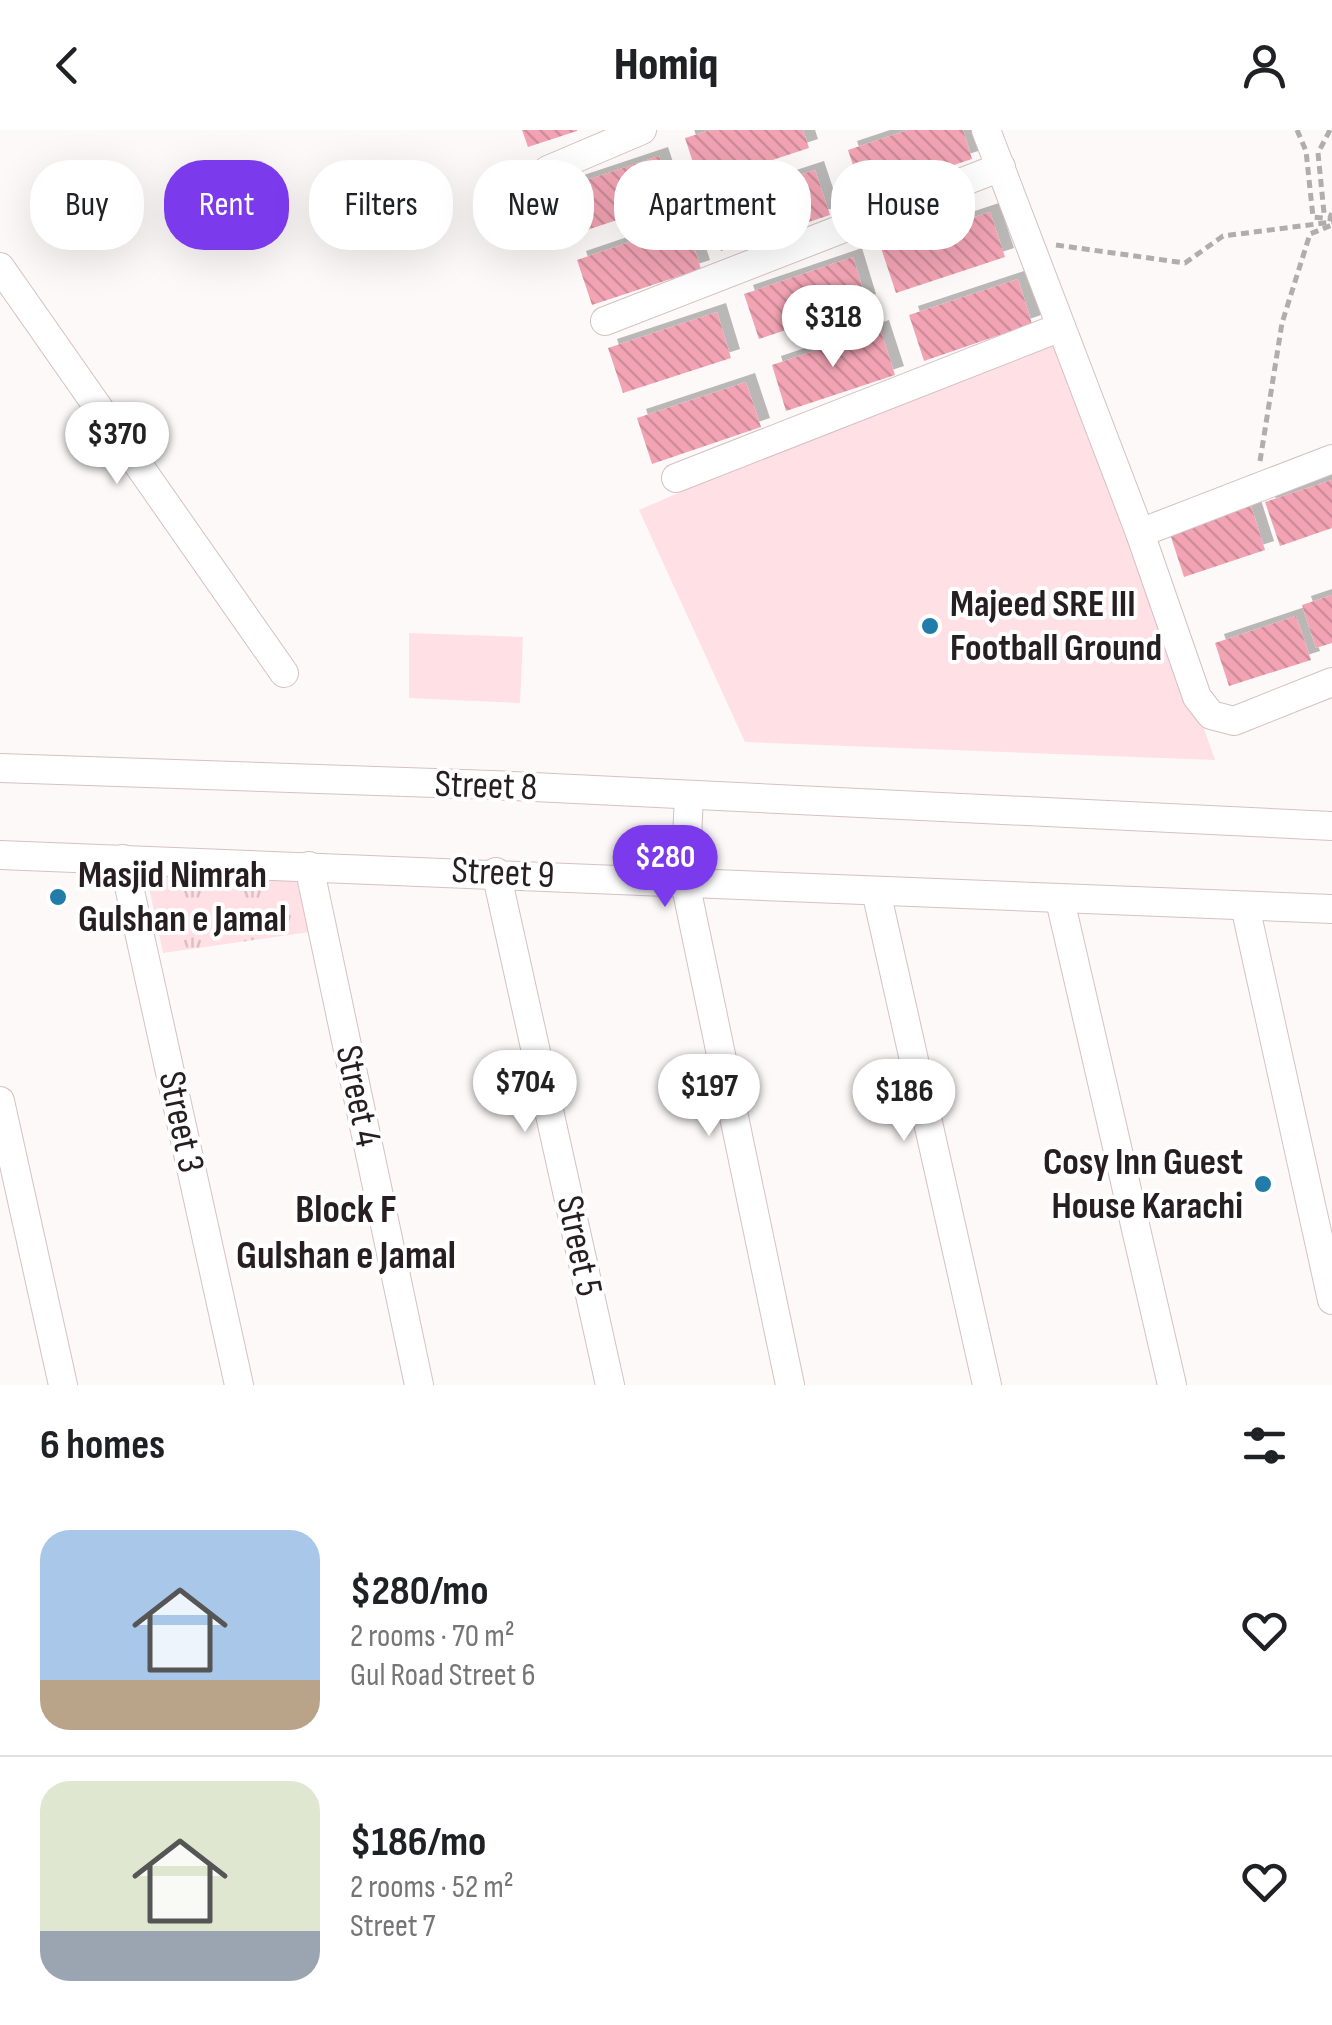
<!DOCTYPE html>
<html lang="en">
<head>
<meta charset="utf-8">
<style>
  :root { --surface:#fff; --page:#f6f6f6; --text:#202124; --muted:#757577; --line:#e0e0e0; --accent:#7c3aed }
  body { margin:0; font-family:"Sofia Sans Condensed",sans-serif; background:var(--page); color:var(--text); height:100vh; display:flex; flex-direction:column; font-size:38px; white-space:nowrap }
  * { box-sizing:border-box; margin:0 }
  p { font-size:32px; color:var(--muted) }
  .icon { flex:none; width:55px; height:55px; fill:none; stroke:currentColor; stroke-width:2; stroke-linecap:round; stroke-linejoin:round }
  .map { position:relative; height:1255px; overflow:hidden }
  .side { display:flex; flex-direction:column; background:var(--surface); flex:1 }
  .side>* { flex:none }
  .banner { position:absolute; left:30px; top:30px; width:1272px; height:90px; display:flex; gap:20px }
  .price { position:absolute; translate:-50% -85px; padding:0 22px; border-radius:35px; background:#fff; color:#222; font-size:32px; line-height:65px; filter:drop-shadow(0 2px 5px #0008) }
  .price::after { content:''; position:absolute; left:50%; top:60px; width:30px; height:22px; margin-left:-15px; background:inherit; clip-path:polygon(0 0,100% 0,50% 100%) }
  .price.current { background:var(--accent); color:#fff }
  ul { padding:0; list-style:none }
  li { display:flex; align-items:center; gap:30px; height:250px; padding:0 40px }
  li+li { border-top:2px solid var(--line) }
  li span { display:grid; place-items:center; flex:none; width:280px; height:200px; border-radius:30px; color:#555 }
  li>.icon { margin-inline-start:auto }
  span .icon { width:120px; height:120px; fill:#fffc; stroke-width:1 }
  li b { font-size:42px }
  h2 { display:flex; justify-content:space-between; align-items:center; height:120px; padding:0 40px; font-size:42px }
  .chip { padding:0 35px; border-radius:40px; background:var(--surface); box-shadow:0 10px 40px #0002; font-size:35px; line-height:90px }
  .chip.current { background:var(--accent); color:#fff }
  header { display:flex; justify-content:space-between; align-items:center; height:130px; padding:0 40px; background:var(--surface); font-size:45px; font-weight:800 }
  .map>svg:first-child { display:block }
</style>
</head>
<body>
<header><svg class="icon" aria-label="back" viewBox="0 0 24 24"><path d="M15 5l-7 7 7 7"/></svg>Homiq<svg class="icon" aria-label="person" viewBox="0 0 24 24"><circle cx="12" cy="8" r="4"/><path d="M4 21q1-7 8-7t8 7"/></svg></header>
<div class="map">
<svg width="1332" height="1255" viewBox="0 0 1332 1255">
  <defs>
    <pattern id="park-tufts" width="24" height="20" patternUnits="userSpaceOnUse" patternTransform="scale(2.5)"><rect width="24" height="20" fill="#ffe0e5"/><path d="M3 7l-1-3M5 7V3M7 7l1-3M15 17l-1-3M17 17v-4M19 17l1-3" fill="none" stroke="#dac0c4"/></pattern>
    <pattern id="building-back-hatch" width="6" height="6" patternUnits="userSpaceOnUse" patternTransform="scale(2.5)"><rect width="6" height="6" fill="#f2a4b4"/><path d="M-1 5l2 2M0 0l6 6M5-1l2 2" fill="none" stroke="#cf8d9a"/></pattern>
    <filter id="shadow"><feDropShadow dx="9" dy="-9" stdDeviation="0" flood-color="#0004"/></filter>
  </defs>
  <rect width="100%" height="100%" fill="#fdf9f9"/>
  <g fill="#ffe0e5">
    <polygon points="1061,197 1215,630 745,612 639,380"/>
    <polygon points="409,503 523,507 520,573 409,568"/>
  </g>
  <polygon fill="url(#park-tufts)" points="144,734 309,736 323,800 163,823"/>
  <g fill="url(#building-back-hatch)" filter="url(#shadow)">
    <polygon points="522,0 577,0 577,1 528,17"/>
    <polygon points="711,0 803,0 809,18 700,54 685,8"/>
    <polygon points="908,0 963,0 972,29 863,65 848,20"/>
    <polygon points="659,26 674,71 566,107 551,62"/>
    <polygon points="815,40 830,85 721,121 707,75"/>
    <polygon points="990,82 1005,127 896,163 881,118"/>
    <polygon points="686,93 701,139 592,175 577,130"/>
    <polygon points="853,127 867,173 759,209 744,164"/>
    <polygon points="1018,149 1032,194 924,231 909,185"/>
    <polygon points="717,182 731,228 623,263 608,218"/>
    <polygon points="880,199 895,245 786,281 772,235"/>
    <polygon points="746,252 761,297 652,334 637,288"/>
    <polygon points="1332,350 1332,398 1280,416 1265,372"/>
    <polygon points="1251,376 1265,420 1184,447 1170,404"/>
    <polygon points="1332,465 1332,513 1316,518 1302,475"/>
    <polygon points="1296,486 1311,530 1229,556 1215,513"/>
  </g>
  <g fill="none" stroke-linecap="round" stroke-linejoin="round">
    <g stroke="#d5c1c4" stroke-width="30">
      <g id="street">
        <polyline points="986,0 1140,403 1197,567 1211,585 1234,591 1332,552"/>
        <polyline points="548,40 642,0"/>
        <polyline points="0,137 284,543"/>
        <polyline points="605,191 1001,37"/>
        <polyline points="676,348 1061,197"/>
        <polyline points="1140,403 1332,329"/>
        <polyline points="0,638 492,655 1332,696"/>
        <polyline points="689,665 685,752 790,1255"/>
        <path d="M0,725C444,740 888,764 1332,779"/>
        <polyline points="123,729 239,1255"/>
        <polyline points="309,736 419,1255"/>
        <polyline points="496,742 610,1255"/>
        <polyline points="876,761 987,1255"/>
        <polyline points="1060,770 1172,1255"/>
        <polyline points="1245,776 1332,1170"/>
        <polyline points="0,971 63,1255"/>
      </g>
    </g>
    <g stroke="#b2acad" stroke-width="5" stroke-dasharray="8 5" stroke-linecap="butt">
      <polyline points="1297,0 1306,21 1313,87 1332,89"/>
      <polyline points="1330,0 1318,23 1324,83 1332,86"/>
      <polyline points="1056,115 1185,133 1223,106 1332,92"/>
      <polyline points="1260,331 1282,193 1310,104 1332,95"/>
    </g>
    <use href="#street" stroke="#fff" stroke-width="28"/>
  </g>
  <g fill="#227caa" stroke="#fff" stroke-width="4">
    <circle cx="930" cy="496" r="10"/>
    <circle cx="58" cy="767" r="10"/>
    <circle cx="1263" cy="1054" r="10"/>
  </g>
  <g text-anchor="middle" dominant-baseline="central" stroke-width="8" stroke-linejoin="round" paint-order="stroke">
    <g font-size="38" font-weight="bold" fill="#261e20" stroke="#fff" text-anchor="start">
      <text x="950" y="474">Majeed SRE III<tspan x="950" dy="44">Football Ground</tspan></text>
      <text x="78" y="745">Masjid Nimrah<tspan x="78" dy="44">Gulshan e Jamal</tspan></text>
      <text x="1243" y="1032" text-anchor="end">Cosy Inn Guest<tspan x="1243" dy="44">House Karachi</tspan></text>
    </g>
    <g font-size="38" fill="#261e20" stroke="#fff">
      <text transform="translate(486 656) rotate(2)">Street 8</text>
      <text transform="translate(503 743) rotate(3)">Street 9</text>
      <text transform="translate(358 966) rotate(78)">Street 4</text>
      <text transform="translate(181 992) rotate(78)">Street 3</text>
      <text transform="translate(579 1116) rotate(78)">Street 5</text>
    </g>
    <g font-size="40" font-weight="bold" fill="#261e20" stroke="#fff">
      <text x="346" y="1080">Block F<tspan x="346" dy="46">Gulshan e Jamal</tspan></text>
    </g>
  </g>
</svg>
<b class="price" style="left:833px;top:240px">$318</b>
<b class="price" style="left:117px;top:357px">$370</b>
<b class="price current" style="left:665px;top:780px">$280</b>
<b class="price" style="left:525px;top:1005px">$704</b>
<b class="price" style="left:709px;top:1009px">$197</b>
<b class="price" style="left:904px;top:1014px">$186</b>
<div class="banner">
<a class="chip">Buy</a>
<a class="chip current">Rent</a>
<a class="chip">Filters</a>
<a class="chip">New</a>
<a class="chip">Apartment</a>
<a class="chip">House</a>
</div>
</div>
<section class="side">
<h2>6 homes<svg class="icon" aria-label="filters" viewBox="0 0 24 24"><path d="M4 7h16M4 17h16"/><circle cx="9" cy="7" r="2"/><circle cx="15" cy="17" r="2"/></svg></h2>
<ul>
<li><span style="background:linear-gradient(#a9c7e8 75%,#b9a48a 0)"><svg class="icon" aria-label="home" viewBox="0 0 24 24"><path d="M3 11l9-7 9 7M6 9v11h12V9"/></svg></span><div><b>$280/mo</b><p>2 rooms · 70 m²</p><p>Gul Road Street 6</p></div><svg class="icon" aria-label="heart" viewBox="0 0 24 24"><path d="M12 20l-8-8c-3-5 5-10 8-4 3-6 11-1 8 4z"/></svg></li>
<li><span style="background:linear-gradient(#dfe7d0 75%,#9aa5b1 0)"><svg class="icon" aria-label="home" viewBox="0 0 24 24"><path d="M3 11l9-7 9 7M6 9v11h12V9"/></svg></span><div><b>$186/mo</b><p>2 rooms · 52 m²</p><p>Street 7</p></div><svg class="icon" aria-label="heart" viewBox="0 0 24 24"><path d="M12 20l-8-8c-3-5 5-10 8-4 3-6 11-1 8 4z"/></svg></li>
</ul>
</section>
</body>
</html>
